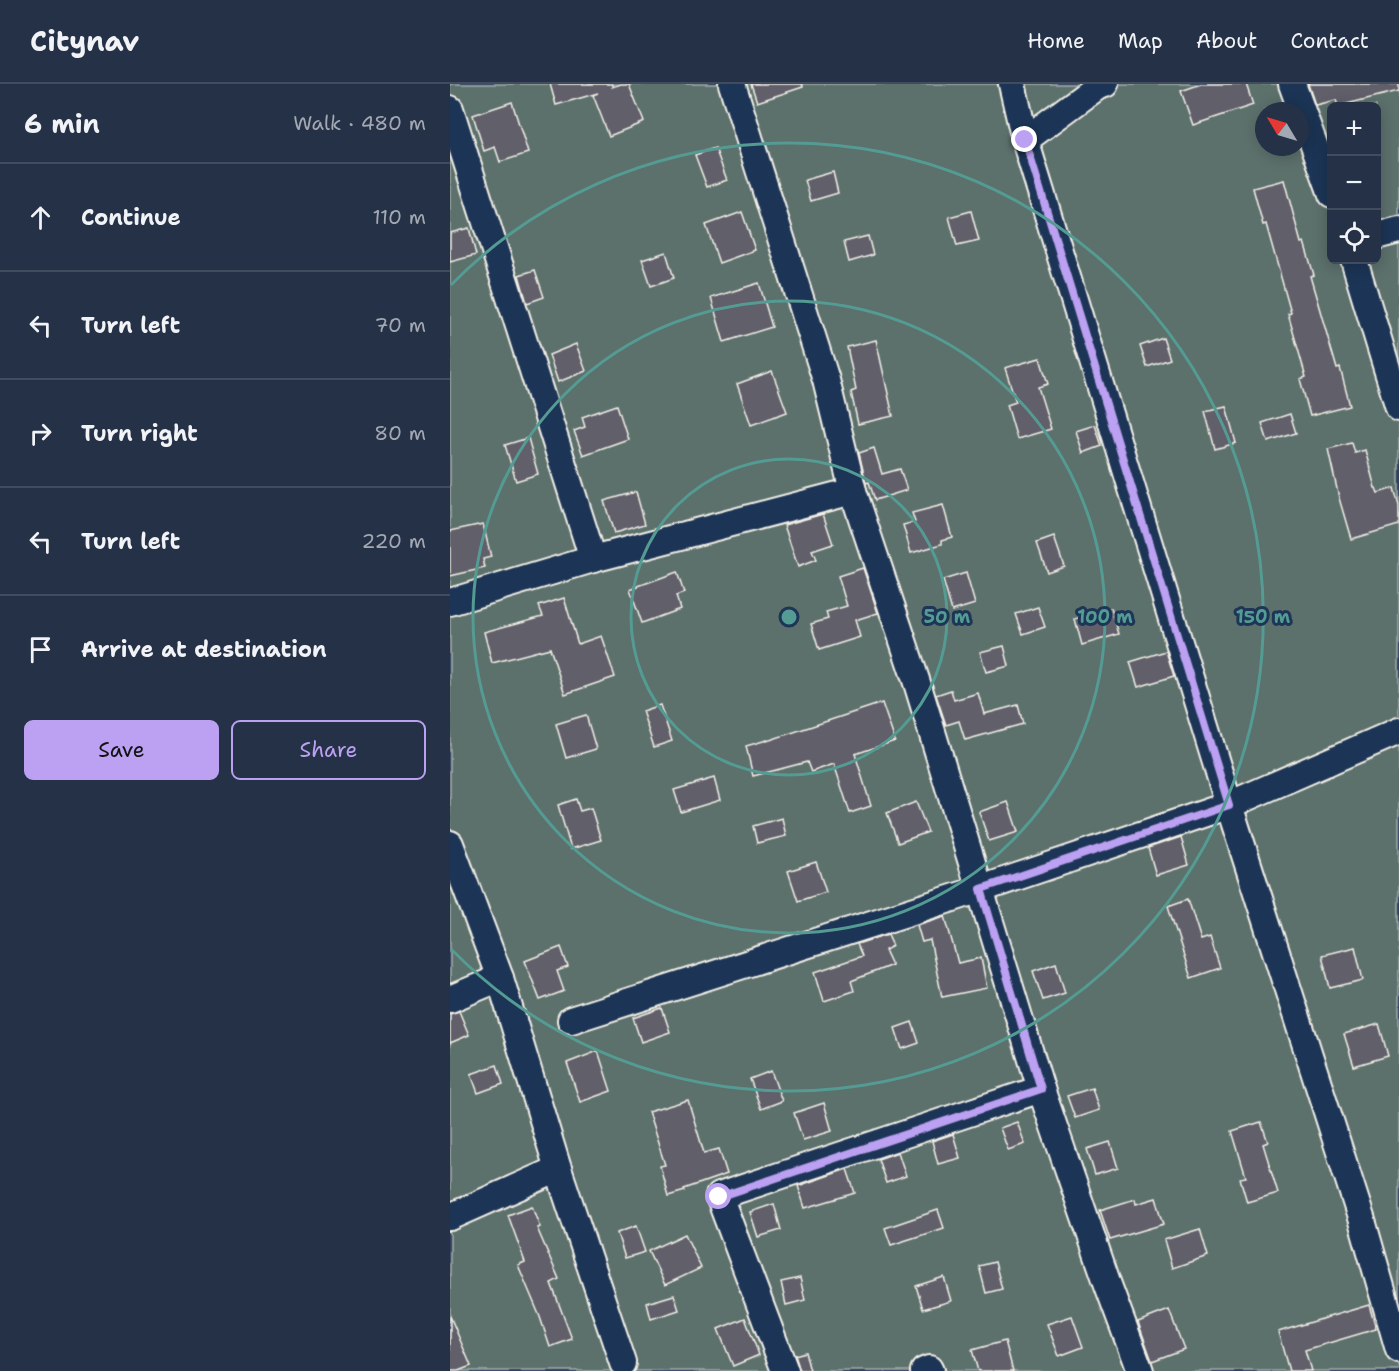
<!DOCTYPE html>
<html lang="en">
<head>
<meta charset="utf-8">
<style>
  :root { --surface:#253146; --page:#313d51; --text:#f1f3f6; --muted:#a3a9b3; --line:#424c5f; --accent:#bca0f2 }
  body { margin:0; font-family:"Shantell Sans",sans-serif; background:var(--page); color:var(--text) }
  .controls { position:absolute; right:18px; top:18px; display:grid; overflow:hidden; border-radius:9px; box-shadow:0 3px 15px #0003 }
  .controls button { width:54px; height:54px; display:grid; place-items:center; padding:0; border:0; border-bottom:2px solid var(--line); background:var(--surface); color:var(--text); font:30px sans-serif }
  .compass { position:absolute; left:805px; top:18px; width:54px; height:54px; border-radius:50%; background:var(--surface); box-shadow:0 3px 15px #0003; rotate:308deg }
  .stop { position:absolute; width:18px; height:18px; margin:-14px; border:4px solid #bca0f2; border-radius:50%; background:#fff }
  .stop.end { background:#bca0f2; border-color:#fff; box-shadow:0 2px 6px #0008 }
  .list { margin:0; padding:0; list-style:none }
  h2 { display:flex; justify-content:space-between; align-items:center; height:78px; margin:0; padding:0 24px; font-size:26px }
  h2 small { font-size:20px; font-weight:400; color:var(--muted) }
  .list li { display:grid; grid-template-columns:39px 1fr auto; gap:18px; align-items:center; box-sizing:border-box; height:108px; padding:0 24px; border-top:2px solid var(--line) }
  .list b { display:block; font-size:22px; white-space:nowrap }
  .list em { font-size:20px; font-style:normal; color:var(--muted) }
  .actions { display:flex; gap:12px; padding:18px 24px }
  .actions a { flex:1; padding:14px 0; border:2px solid var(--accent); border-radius:9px; text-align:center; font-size:21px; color:var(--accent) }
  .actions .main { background:var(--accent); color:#111 }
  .icon { flex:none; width:33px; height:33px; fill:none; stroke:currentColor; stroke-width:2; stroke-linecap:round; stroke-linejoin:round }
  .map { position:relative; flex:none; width:949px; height:1287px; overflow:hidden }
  header { display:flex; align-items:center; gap:36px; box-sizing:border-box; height:84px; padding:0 30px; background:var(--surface); border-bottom:2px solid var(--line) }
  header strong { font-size:28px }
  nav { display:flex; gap:33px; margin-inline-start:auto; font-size:21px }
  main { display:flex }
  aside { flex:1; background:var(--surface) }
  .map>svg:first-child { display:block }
  .green { fill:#5b706c; stroke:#a8b0aa; stroke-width:1.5; fill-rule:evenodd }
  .building { fill:#605e6a; stroke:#f4f1e8; stroke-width:1.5 }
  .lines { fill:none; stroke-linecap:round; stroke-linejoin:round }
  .minor-casing { stroke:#f4f1e8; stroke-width:30 }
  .minor { stroke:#1d3557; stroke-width:26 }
  .route { stroke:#bca0f2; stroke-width:8 }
  .ring { fill:none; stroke:#549b93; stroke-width:3 }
  .centre { fill:#549b93; stroke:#1d3557; stroke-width:3 }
  .ring-label { font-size:18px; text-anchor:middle; font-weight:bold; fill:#549b93; stroke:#1d3557; stroke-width:6; stroke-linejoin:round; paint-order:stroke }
</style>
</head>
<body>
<header>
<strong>Citynav</strong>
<nav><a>Home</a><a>Map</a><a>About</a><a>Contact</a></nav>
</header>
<main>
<aside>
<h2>6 min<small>Walk · 480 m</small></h2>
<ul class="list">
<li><svg class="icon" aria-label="ahead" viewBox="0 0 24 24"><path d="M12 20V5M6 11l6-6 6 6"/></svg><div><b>Continue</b></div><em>110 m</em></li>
<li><svg class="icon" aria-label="left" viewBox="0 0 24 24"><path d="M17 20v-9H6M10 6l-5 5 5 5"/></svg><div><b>Turn left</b></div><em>70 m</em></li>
<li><svg class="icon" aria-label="right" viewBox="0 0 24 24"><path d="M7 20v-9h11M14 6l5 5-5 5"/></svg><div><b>Turn right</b></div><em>80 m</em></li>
<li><svg class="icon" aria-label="left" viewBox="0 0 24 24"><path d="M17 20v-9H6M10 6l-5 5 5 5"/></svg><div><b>Turn left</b></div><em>220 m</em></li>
<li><svg class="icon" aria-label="arrive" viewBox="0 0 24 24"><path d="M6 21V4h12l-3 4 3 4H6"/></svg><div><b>Arrive at destination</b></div></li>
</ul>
<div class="actions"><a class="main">Save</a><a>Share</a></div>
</aside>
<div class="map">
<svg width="949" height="1287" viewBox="0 0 949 1287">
  <rect width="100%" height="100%" fill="#31415d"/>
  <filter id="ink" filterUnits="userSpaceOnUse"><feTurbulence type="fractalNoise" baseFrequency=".0167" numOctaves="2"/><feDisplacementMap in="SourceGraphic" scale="12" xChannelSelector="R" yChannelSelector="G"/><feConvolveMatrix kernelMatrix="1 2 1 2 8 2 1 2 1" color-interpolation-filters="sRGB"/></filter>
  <g filter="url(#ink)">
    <!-- green -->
    <path class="green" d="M0 0H949V1287H0ZM882 22H926V176H882ZM814 27H850V63H814Z"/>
    <!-- building -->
    <g class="building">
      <path d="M100 0H162V3L171 0H179L194 38 159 52 143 11 148 9 106 21Z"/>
      <path d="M301 0H352L353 3 307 18Z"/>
      <path d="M751 0H796L803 21 743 41 731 7Z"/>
      <path d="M858 0H949V7L888 22 886 16 865 21Z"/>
      <path d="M62 18 78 69 50 78 45 63 34 67 23 31Z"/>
      <path d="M265 64 277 96 257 103 245 71Z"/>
      <path d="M383 88 388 109 361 117 355 96Z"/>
      <path d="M834 96 851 159 854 158 864 191 860 192 887 285 890 284 900 322 860 332 850 295 856 293 838 230 841 229 816 140 813 141 803 104Z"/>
      <path d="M521 127 529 157 507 162 499 133Z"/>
      <path d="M292 128 305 166 269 179 256 141Z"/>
      <path d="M19 144 26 171 0 178V149Z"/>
      <path d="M418 152 423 171 399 178 394 158Z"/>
      <path d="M216 168 224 194 201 202 192 176Z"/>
      <path d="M85 186 94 213 77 219 69 191Z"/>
      <path d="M309 199 322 243 274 258 261 214Z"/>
      <path d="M713 254 720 275 697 283 690 262Z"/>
      <path d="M426 256 443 332 408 340 401 308 406 306 397 263Z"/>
      <path d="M126 260 136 287 108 298 99 271Z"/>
      <path d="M590 274 598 300 588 303 601 345 567 355 557 321 566 318 555 284Z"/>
      <path d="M322 287 337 328 301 341 287 300Z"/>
      <path d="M167 321 178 355 133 371 124 347 135 343 132 333Z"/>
      <path d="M776 322 786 359 765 365 755 327Z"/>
      <path d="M840 330 846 349 818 358 812 339Z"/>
      <path d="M645 341 652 362 633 369 626 347Z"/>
      <path d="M78 354 88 390 66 397 55 361Z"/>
      <path d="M902 359 905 369 915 366 925 404H926L928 409 944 404 949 422V441L901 455 889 414 878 365Z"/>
      <path d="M424 364 432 390 450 385 457 406 425 416 419 398 416 399 409 369Z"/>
      <path d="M186 408 195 440 164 449 154 417Z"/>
      <path d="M493 421 502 453 492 456V460L461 469 453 441 465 438 462 429Z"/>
      <path d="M373 430 383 460 362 467 366 476 348 483 334 441Z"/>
      <path d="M33 440 41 473 33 475 35 484 0 492V447Z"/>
      <path d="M604 453 614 482 597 488 587 459Z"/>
      <path d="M413 484 428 529 405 536 410 553 369 566 361 540 378 535 376 528 397 522 388 492Z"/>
      <path d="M227 488 234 509 226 512 230 525 192 539 180 505Z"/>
      <path d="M516 489 525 520 502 527 493 496Z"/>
      <path d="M114 514 128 560 151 552 165 593 115 610 100 564 42 579 34 548 93 532 89 522Z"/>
      <path d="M588 523 595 543 573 550 566 530Z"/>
      <path d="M661 524 669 550 632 561 625 535Z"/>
      <path d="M554 562 559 582 536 588 530 568Z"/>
      <path d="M716 567 724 592 688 603 680 578Z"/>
      <path d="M501 606 504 616 528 609 534 630 568 621 573 640 515 656 509 637 496 641 486 611Z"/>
      <path d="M432 619 445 657 405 670 421 722 400 729 384 680 361 688 357 678 303 692 296 662 317 656V657Z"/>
      <path d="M210 621 222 657 204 663 192 627Z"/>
      <path d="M136 631 146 665 116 674 106 640Z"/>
      <path d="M264 694 270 716 231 728 224 706Z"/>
      <path d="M126 715 130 727 141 724 151 756 121 765 108 721Z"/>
      <path d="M466 718 478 748 448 759 437 729Z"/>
      <path d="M558 718 568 748 539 757 529 728Z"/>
      <path d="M332 734 336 752 307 759 303 742Z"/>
      <path d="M731 753 739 781 706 791 698 764Z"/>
      <path d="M366 778 376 808 348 817 338 787Z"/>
      <path d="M738 815 751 856 760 853 770 884 741 894 718 822Z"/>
      <path d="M495 832 508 879 531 874 537 904 492 913 480 856 472 858 467 841Z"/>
      <path d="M438 850 443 862 435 866 442 881 401 897 404 907 374 917 365 888 412 872 407 860Z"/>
      <path d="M111 863 118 883 107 887 114 907 90 916 75 877Z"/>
      <path d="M905 863 913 896 880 904 872 871Z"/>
      <path d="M606 879 615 909 593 916 583 887Z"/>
      <path d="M212 924 220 948 191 958 183 934Z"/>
      <path d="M9 927 19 951 0 959V930Z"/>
      <path d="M462 938 469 959 452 965 445 944Z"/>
      <path d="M929 940 938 972 904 982 894 950Z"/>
      <path d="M148 967 161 1007 130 1018 117 979Z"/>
      <path d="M47 981 53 1000 28 1009 21 990Z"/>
      <path d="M321 987 332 1017 311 1025 300 995Z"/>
      <path d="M642 1004 649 1026 625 1034 617 1012Z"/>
      <path d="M238 1016 254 1069 269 1065 277 1090 234 1105 235 1107 218 1112 210 1082 215 1081 198 1028Z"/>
      <path d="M374 1019 382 1047 353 1056 344 1029Z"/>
      <path d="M567 1038 575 1060 558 1066 550 1044Z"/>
      <path d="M811 1038 818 1058 813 1060 828 1109 797 1118 790 1094 796 1093 782 1047Z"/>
      <path d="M503 1050 510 1074 488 1080 482 1057Z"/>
      <path d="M660 1058 668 1084 645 1091 637 1065Z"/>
      <path d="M448 1068 456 1092 436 1099 428 1075Z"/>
      <path d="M397 1085 405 1109 355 1124 348 1102Z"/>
      <path d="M706 1114 714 1140 660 1156 650 1126 685 1115 686 1120Z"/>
      <path d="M324 1120 331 1146 308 1153 300 1128Z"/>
      <path d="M82 1122 90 1143 87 1144 109 1195 101 1199 122 1255 100 1263 90 1233 68 1181 75 1178 58 1131Z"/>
      <path d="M488 1126 494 1144 441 1161 435 1144Z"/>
      <path d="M186 1142 195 1168 175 1174 167 1149Z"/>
      <path d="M750 1145 758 1172 722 1184 714 1156Z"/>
      <path d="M235 1150 251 1184 215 1201 199 1167Z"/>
      <path d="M545 1178 552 1205 536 1209 529 1182Z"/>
      <path d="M494 1193 501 1217 473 1225 466 1202Z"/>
      <path d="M350 1194 355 1216 336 1221 331 1198Z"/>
      <path d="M224 1211 229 1226 201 1235 197 1219Z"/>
      <path d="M919 1221 926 1245 855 1266 861 1287H839L828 1248Z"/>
      <path d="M719 1226 734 1265 702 1277 688 1238Z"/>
      <path d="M0 1232 21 1282 8 1287H0Z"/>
      <path d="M622 1232 633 1263 609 1272 597 1240Z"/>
      <path d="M295 1234 309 1271 283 1282 268 1245Z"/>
      <path d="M555 1257 563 1287H528L522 1266Z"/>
      <path d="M355 1268 360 1287H350L345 1271Z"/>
    </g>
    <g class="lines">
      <!-- minor casing -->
      <g class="minor-casing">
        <g id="minor">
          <path d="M282 0 376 296 403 407 468 602 591 1005 658 1201 690 1287"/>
          <path d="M562 0 575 56 779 721 913 1140 949 1266"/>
          <path d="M842 0 882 110"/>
          <path d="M0 25 143 475"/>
          <path d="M575 56 648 2 655 0"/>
          <path d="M926 152 949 146"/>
          <path d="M904 176 949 324"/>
          <path d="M0 518 143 475 403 407"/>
          <path d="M0 760 50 894 108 1085 173 1279"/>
          <path d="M0 915 50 894"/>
          <path d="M121 936 531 805 779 721 949 647"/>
          <path d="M0 1133 108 1085"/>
          <path d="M335 1287 269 1112 591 1005"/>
          <path d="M474 1287 479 1285 480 1287"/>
        </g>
      </g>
      <!-- minor -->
      <use href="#minor" class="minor"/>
    </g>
  </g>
  <g class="lines" filter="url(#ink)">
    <!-- route -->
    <path class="route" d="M269 1113 591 1005 531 805 779 721 575 56"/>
  </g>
  <!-- distance rings -->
  <g class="ring">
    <circle cx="339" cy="533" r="158"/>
    <circle cx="339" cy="533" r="316"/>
    <path d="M1 201A474 474 0 1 1 1 865"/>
  </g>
  <circle cx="339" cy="533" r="9" class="centre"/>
  <g class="ring-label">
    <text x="497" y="539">50 m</text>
    <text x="655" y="539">100 m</text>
    <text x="813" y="539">150 m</text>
  </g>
</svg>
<div class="controls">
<button>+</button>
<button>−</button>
<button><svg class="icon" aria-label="locate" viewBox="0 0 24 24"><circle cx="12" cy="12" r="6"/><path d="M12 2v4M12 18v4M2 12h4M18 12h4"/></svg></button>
</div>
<svg class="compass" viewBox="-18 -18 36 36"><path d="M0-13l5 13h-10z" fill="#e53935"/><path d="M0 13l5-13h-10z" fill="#a3a9b3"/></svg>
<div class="stop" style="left:269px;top:1113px"></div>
<div class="stop end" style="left:575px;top:56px"></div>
</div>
</main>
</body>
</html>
